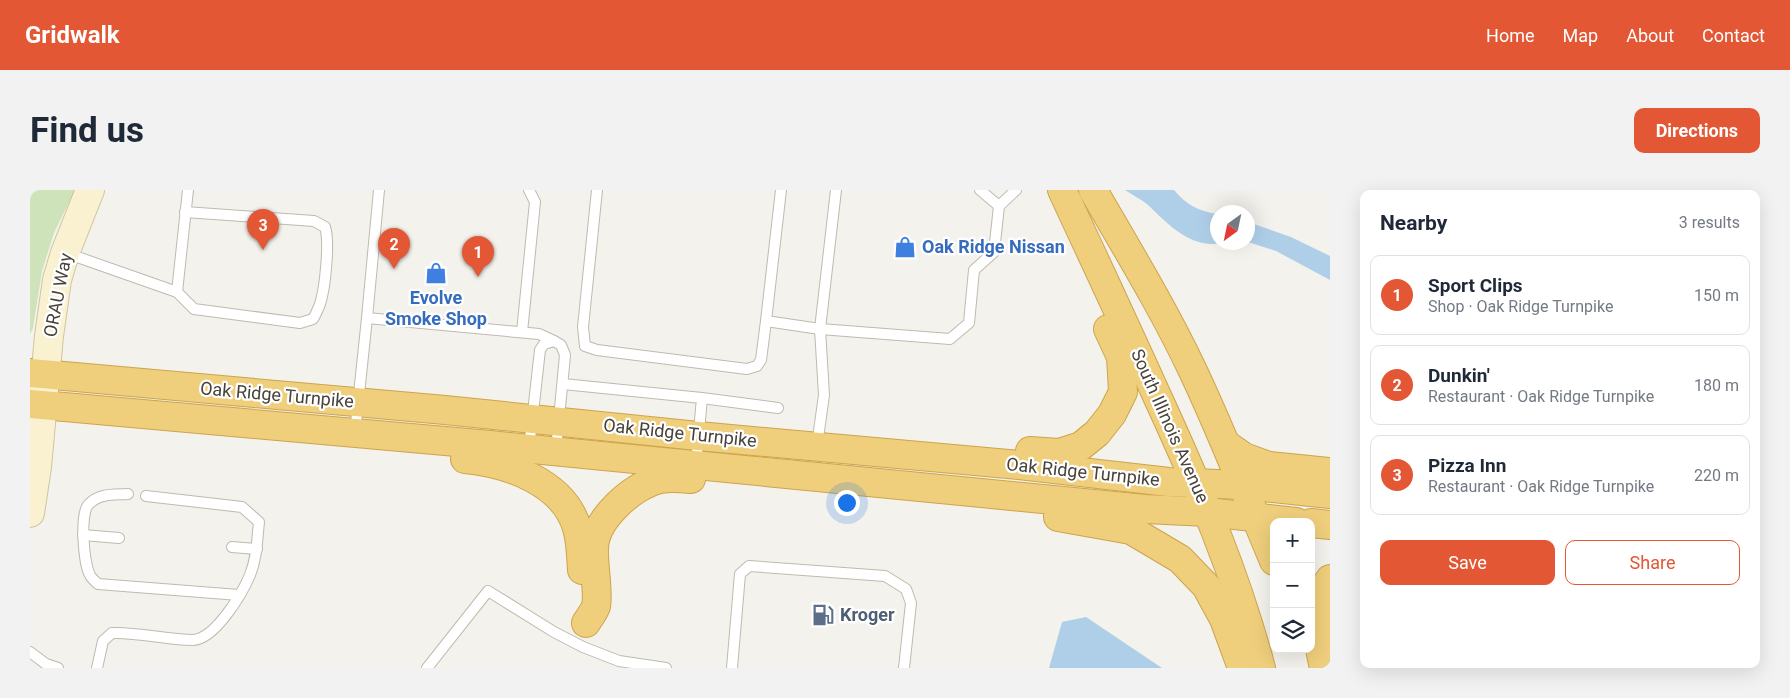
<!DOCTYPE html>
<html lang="en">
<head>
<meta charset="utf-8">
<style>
  :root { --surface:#fff; --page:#f2f2f3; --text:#1f2937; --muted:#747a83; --line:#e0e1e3; --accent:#e35734 }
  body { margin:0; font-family:Roboto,sans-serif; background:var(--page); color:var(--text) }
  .controls { position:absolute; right:15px; bottom:15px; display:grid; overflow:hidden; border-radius:10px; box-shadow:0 5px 20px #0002 }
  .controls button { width:45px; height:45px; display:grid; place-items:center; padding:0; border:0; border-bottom:1px solid var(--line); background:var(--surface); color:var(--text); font:25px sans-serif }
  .compass { position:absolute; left:1180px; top:15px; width:45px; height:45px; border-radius:50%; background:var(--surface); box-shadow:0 5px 20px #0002; rotate:213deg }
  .you { position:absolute; left:816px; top:312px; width:18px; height:18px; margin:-12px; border:4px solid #fff; border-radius:50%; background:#1a73e8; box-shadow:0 0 0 8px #1a73e833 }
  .badge { display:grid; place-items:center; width:32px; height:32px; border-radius:50%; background:var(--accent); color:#fff; font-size:16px; font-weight:700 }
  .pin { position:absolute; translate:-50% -41px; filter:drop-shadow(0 1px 2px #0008) }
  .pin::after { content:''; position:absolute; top:26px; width:18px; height:15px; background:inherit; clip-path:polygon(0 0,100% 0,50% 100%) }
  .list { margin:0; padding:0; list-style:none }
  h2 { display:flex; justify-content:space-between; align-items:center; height:65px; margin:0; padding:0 20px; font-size:21px }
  h2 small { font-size:16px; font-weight:400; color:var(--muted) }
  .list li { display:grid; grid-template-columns:32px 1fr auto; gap:15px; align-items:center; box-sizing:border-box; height:80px; margin:0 10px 10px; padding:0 10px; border:1px solid var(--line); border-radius:10px }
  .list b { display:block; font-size:19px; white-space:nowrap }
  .list p { margin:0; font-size:16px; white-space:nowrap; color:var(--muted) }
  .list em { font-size:16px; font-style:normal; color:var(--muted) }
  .actions { display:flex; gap:10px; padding:15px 20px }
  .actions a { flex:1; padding:11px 0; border:1px solid var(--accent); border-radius:10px; text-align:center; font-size:18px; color:var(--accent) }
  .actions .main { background:var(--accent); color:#fff }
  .icon { flex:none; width:28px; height:28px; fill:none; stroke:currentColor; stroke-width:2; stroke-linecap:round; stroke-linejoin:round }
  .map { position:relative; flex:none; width:1300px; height:478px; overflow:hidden; border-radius:10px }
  header { display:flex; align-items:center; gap:30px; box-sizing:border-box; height:70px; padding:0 25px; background:var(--accent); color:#fff }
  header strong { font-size:24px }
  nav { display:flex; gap:28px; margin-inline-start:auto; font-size:18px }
  .intro { display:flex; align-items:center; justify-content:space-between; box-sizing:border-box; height:120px; padding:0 30px }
  h1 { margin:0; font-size:35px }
  .button { padding:12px 22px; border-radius:10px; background:var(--accent); color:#fff; font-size:18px; font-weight:700 }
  main { display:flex; gap:30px; padding:0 30px }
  aside { flex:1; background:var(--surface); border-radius:10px; box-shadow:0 5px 20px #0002 }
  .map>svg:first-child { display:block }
  .green { fill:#cee3b9 }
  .water { fill:#afcfe9 }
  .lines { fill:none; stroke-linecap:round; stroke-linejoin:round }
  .lane-casing { stroke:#bfbaaf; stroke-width:12 }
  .secondary-casing { stroke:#cec5a0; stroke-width:30 }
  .highway-casing { stroke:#cda44c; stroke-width:30 }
  .lane { stroke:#fff; stroke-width:10 }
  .secondary { stroke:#f9f1d0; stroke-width:28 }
  .highway { stroke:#efce7c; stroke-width:28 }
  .labels { text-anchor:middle; stroke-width:4.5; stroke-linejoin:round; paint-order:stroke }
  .shop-label { font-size:18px; font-weight:bold; fill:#366cbe; stroke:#fff; text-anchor:start }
  .street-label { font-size:18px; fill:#48433a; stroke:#fff }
  .service-label { font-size:18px; font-weight:bold; fill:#4e5e75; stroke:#fff; text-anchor:start }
</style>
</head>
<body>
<header>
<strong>Gridwalk</strong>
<nav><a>Home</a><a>Map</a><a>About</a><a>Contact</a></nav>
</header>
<div class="intro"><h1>Find us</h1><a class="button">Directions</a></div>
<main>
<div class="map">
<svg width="1300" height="478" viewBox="0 0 1300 478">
  <rect width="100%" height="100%" fill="#f4f2ec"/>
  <!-- green -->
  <path class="green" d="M0 0H45L24 43 12 81 3 138 0 144Z"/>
  <!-- water -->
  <g class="water">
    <path d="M1095 0H1144C1157 15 1168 21 1187 24L1188 52 1192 53C1160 59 1138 34 1118 15 1111 9 1102 5 1095 0Z"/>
    <path d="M1218 32 1261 47 1300 66V90L1246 61 1218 52Z"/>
    <path d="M1056 427 1132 478H1019L1032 432Z"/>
  </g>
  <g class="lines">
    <!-- lane casing -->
    <g class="lane-casing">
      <g id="lane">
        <path d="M567 0 553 137 555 156 567 160 717 179 727 176 731 170 736 131 790 139 920 149 939 133 944 80 964 62 969 16 986 0"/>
        <path d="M950 0 969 16"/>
        <path d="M36 63 147 102 158 0"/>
        <path d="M147 102 164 119 270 133 283 129C286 124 288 119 290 114 295 99 300 52 295 37L284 31 155 22"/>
        <path d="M337 128 349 0"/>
        <path d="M736 131 751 0"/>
        <path d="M492 142 505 12 499 0"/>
        <path d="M533 194 672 208 666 274"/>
        <path d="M672 208 748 218"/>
        <path d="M325 242 337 128 509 144 524 151"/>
        <path d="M787 255 794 205 790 139 806 0"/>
        <path d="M499 258 510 160 514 154 524 151 531 155 535 165 526 260"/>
        <path d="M98 304C84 305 70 303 59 314 49 323 54 375 60 385 61 388 65 391 68 394L209 405"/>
        <path d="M53 345 89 348"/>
        <path d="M202 357 227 359"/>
        <path d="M0 462 16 474 28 478"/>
        <path d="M67 478 73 451 82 443C109 442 137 450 163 450 185 449 212 404 220 385 227 368 227 350 229 332L212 317 116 306"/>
        <path d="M397 478 458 401 524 442 553 457 589 471 636 478"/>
        <path d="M702 478 710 384 719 376 855 386 876 399 881 413 874 478"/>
      </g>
    </g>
    <!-- secondary casing -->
    <g class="secondary-casing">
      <path id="secondary" d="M0 323 7 277 19 146 27 90 35 63 60 0"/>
    </g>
    <!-- highway casing -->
    <g class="highway-casing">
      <g id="highway">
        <path d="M1032 0C1064 69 1096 137 1127 206 1168 295 1206 384 1231 478"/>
        <path d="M1063 0C1097 59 1133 118 1162 179 1192 242 1217 307 1244 371"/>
        <path d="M0 183 415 220 668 246 989 275 1139 292 1213 295 1300 304"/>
        <path d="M0 214 460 255 1115 319 1178 322 1266 332"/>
        <path d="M1197 255 1214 267 1239 276 1300 282"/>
        <path d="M1000 261 1029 263 1051 256 1067 243 1082 224 1093 202 1091 167 1078 139"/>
        <path d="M435 269C477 273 534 292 547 338 551 351 551 366 552 380"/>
        <path d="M1028 327 1101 340 1150 369 1176 396 1194 429 1212 478"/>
        <path d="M1281 333 1300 335"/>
        <path d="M556 433C559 428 564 422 566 416 569 404 563 373 564 358 565 329 603 295 630 289 640 287 651 288 661 289"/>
        <path d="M1294 478C1287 445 1278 418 1300 389"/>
      </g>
    </g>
    <!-- lane -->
    <use href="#lane" class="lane"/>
    <!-- secondary -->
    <use href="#secondary" class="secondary"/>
    <!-- highway -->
    <use href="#highway" class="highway"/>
  </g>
  <!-- icons -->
  <defs>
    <g id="shop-bare" transform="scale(1.725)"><path d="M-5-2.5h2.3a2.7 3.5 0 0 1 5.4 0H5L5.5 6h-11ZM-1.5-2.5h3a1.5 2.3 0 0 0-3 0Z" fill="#3f7fe0" stroke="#fff" stroke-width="2.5" paint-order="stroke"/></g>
    <g id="fuel-bare" transform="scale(1.725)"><path d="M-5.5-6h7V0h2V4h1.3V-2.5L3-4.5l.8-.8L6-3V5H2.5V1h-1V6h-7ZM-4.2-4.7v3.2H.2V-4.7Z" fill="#5c6f8a" stroke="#fff" stroke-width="2.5" paint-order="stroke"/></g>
  </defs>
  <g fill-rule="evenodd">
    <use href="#shop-bare" x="875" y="57"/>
    <use href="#shop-bare" x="406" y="83"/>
    <use href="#fuel-bare" x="793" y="425"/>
  </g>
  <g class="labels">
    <!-- shop labels -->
    <g class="shop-label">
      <text x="892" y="63">Oak Ridge Nissan</text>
      <text x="406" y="114" text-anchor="middle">Evolve<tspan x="406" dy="21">Smoke Shop</tspan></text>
    </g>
    <!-- street labels -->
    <g class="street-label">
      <text transform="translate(28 105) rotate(-79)" y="6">ORAU Way</text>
      <text transform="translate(247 205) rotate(5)" y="6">Oak Ridge Turnpike</text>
      <text transform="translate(1140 236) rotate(66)" y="6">South Illinois Avenue</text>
      <text transform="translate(650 243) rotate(6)" y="6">Oak Ridge Turnpike</text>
      <text transform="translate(1053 282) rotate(6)" y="6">Oak Ridge Turnpike</text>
    </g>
    <!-- service labels -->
    <g class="service-label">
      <text x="810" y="431">Kroger</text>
    </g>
  </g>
</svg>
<div class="controls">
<button>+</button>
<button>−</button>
<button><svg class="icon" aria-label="layers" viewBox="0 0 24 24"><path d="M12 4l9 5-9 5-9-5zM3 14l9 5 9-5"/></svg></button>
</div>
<svg class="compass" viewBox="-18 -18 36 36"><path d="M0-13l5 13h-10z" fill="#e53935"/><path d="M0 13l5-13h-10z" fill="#747a83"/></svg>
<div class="you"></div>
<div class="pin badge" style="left:448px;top:87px">1</div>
<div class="pin badge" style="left:364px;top:79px">2</div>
<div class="pin badge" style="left:233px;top:60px">3</div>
</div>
<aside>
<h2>Nearby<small>3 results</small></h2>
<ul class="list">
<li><span class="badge">1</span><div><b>Sport Clips</b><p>Shop · Oak Ridge Turnpike</p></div><em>150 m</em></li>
<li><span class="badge">2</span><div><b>Dunkin'</b><p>Restaurant · Oak Ridge Turnpike</p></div><em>180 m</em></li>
<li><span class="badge">3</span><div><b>Pizza Inn</b><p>Restaurant · Oak Ridge Turnpike</p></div><em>220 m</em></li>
</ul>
<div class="actions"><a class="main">Save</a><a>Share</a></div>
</aside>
</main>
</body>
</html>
